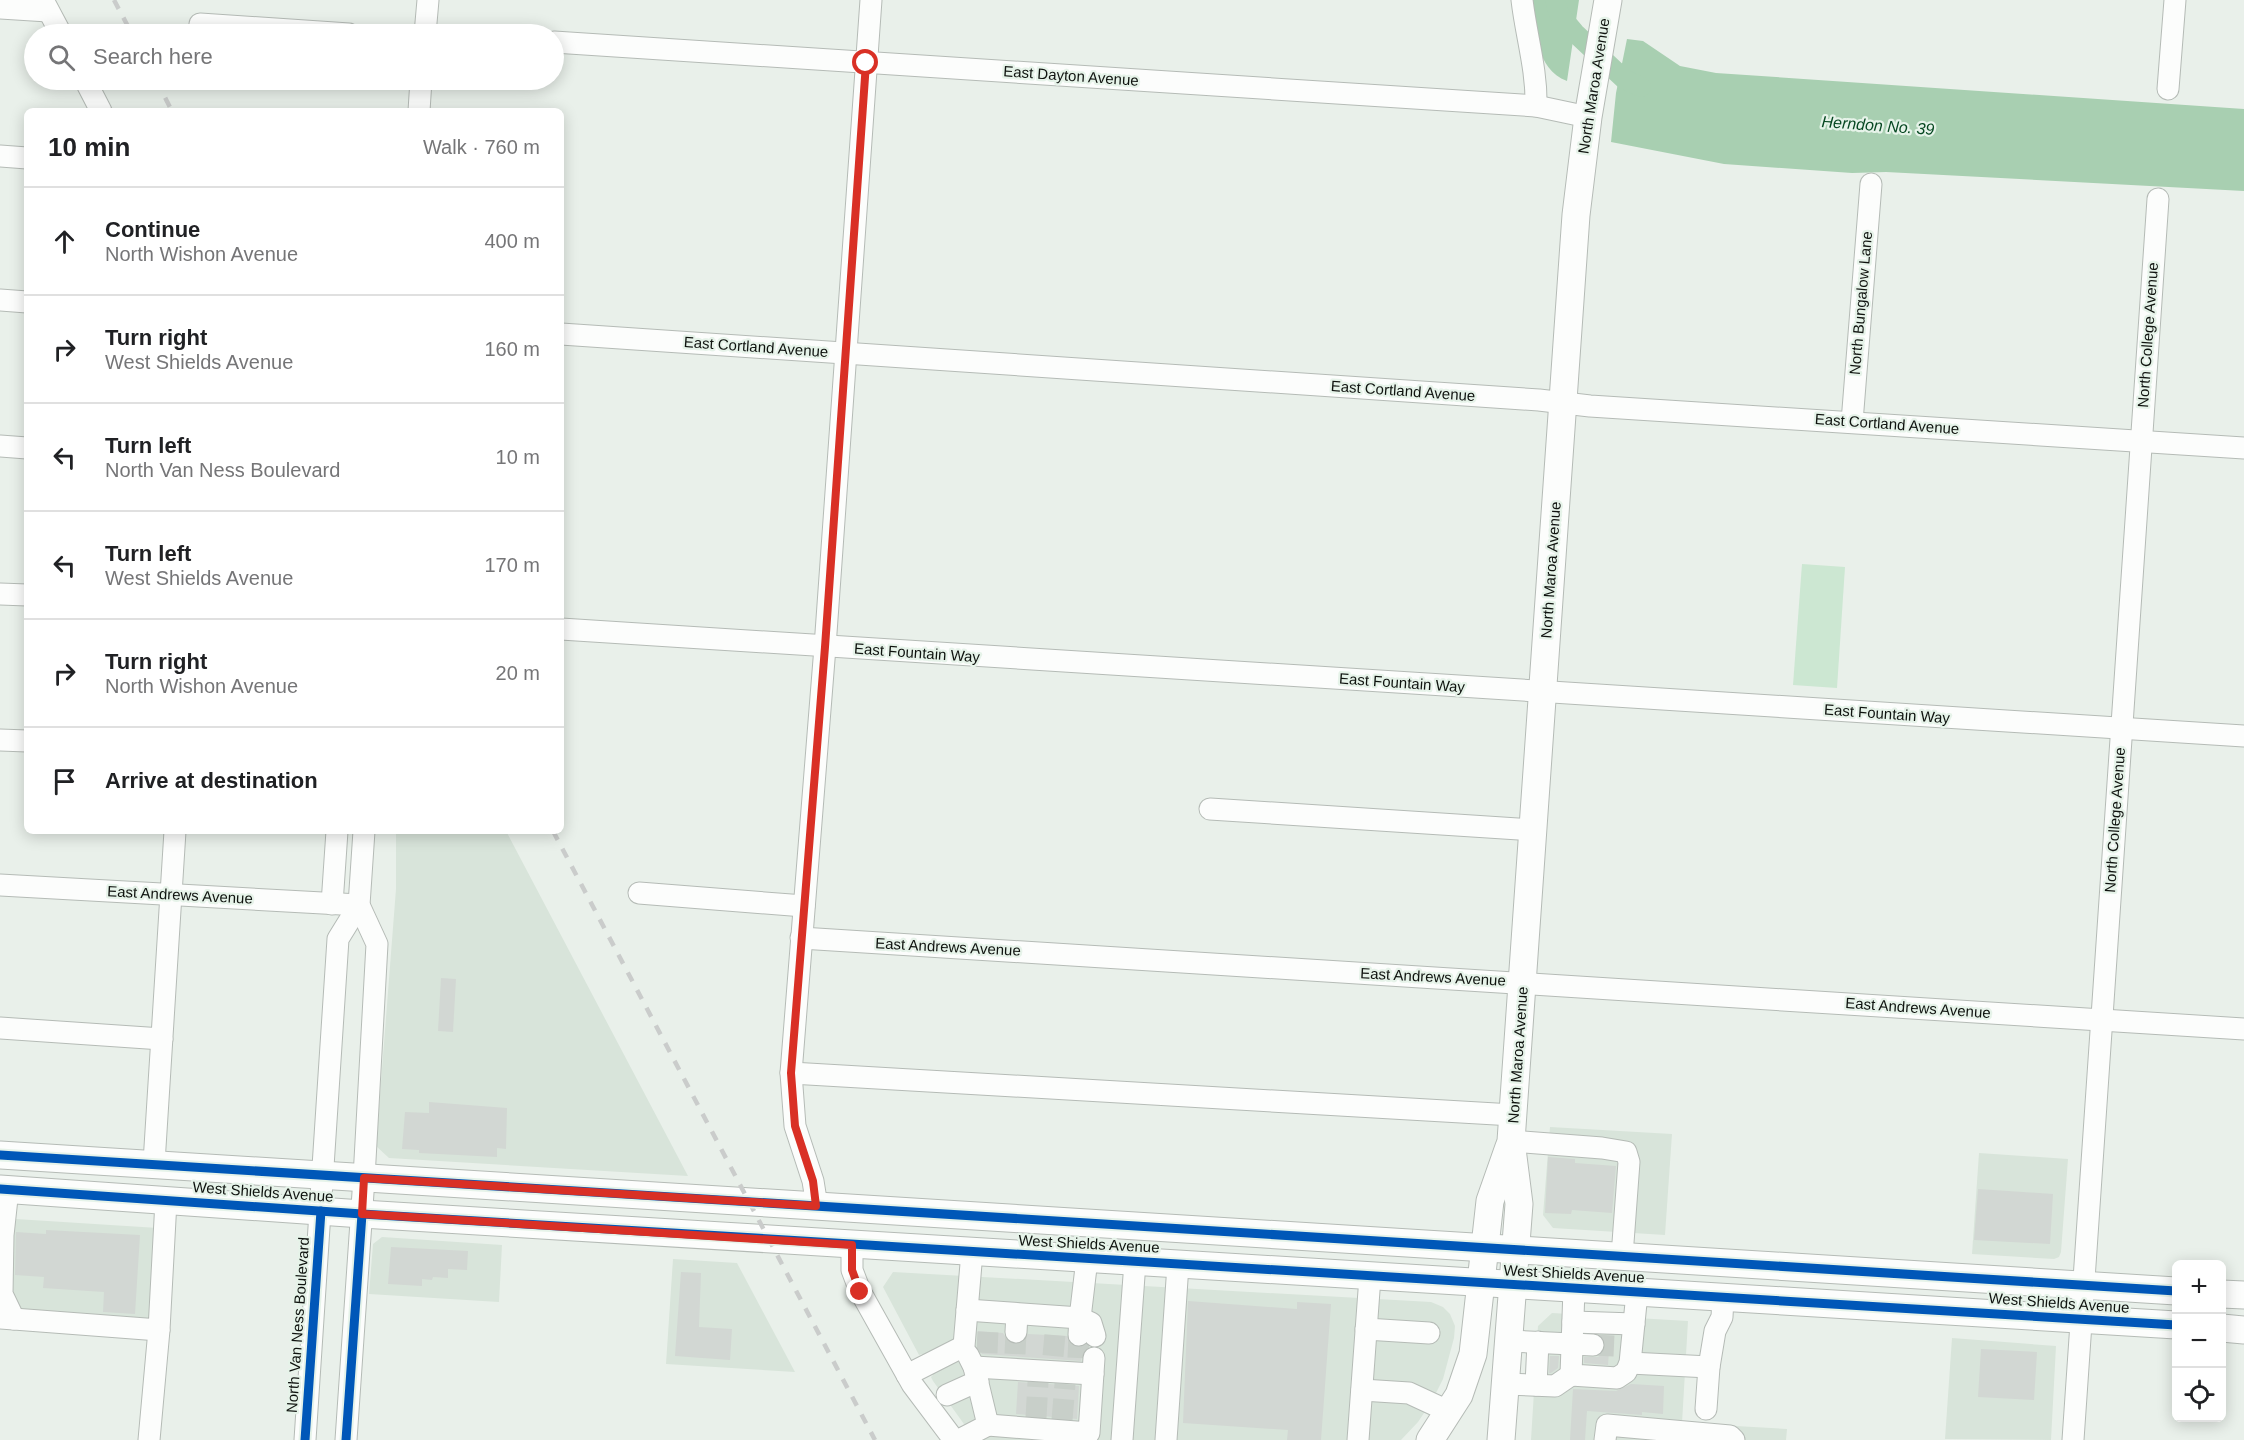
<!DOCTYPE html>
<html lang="en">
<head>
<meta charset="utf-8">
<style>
  :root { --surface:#fff; --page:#f2f2f2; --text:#202124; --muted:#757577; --line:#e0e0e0 }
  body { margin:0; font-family:Arial,sans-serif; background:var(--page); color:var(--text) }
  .controls { position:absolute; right:18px; bottom:18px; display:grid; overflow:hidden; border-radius:9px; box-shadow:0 3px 15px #0003 }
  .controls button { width:54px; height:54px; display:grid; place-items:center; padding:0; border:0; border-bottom:2px solid var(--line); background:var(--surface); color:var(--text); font:30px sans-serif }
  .stop { position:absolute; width:18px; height:18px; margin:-14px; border:4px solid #d93025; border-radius:50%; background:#fff }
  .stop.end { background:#d93025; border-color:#fff; box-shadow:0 2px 6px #0008 }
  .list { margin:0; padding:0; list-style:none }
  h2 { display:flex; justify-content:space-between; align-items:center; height:78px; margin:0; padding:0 24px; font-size:26px }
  h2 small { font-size:20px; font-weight:400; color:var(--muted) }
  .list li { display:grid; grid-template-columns:39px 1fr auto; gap:18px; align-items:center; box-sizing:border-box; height:108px; padding:0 24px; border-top:2px solid var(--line) }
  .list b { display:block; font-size:22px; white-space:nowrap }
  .list p { margin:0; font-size:20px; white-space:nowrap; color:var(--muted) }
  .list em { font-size:20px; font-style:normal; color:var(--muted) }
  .icon { flex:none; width:33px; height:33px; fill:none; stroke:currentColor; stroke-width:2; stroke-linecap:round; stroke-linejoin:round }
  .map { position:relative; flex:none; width:2244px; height:1440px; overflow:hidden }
  .search { position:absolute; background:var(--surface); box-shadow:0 3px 15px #0003; left:24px; top:24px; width:540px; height:66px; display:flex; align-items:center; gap:15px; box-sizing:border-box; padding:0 21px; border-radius:33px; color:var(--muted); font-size:22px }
  .panel { position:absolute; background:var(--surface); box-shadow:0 3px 15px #0003; left:24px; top:108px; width:540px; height:726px; border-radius:9px }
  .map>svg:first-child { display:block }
  .built { fill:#d8e4da }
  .green { fill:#cce7d2 }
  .water { fill:#a8cfb1 }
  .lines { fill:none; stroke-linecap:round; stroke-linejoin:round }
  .canal { stroke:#a8cfb1; stroke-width:20 }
  .building { fill:#d2d7d3 }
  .minor-tunnel { stroke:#c8cfc9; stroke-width:21; stroke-dasharray:21 10; stroke-linecap:butt }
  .minor-casing { stroke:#b5bbb6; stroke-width:23 }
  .major-casing { stroke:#b5bbb6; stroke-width:29 }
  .minor { stroke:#fcfdfc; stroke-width:21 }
  .major { stroke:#fcfdfc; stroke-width:27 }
  .rail { stroke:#cacccb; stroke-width:4.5; stroke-dasharray:10 10; stroke-linecap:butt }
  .cycleway-casing { stroke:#e6f3e9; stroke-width:13 }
  .cycleway { stroke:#0057b8; stroke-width:9 }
  .route { stroke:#d93025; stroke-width:8 }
  .labels { text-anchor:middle; stroke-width:4.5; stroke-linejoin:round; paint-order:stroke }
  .street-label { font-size:15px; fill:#0f130f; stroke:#e6f3e9 }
  .water-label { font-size:16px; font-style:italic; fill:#074822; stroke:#e6f3e9 }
</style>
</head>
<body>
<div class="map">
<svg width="2244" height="1440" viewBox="0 0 2244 1440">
  <rect width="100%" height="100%" fill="#e9f0ea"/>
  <!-- built -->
  <g class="built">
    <path d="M396 831H506L688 1176 389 1158 376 1146 396 889Z"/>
    <path d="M1550 1127 1672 1134 1665 1235 1553 1228 1543 1215Z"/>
    <path d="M1979 1153 2068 1159 2061 1252 2059 1257 2054 1259 1972 1254Z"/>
    <path d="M0 1218 158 1228 152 1320 0 1311Z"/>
    <path d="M382 1237 502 1245 499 1302 369 1294 373 1244Z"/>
    <path d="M673 1259 737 1263 795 1372 666 1364Z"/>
    <path d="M893 1272 1431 1302 1443 1307 1450 1314 1455 1326 1454 1338 1443 1379 1432 1401 1418 1422 1401 1440H979L969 1431 933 1381 931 1377 933 1375 922 1354 919 1355 883 1287Z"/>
    <path d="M1552 1313 1688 1321 1682 1423 1787 1429 1786 1440H1531L1538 1326Z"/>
    <path d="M1952 1338 2056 1346 2051 1440 1945 1439Z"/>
  </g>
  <!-- green -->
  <path class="green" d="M1802 564 1845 567 1837 688 1793 685Z"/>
  <!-- water -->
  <g class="water">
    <path d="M1531 0H1579L1567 81C1535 69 1536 29 1531 0Z"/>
    <path d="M1627 39 1643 41 1680 66 1716 73 2244 109V191L1886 172 1852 173 1724 164 1611 142 1616 93Z"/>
  </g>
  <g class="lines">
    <!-- canal -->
    <path class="canal" d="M1555 0 1559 14 1575 33 1624 79 1641 87"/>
  </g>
  <!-- building -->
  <g class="building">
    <path d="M441 978 456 979 453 1032 438 1031Z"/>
    <path d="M429 1102 507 1108 506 1149 497 1148V1157L419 1153V1150L402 1149 405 1112 429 1113Z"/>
    <path d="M1548 1157 1575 1159V1163L1616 1166 1612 1213 1572 1210 1571 1214 1545 1213Z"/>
    <path d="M1978 1189 2053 1194 2050 1244 1974 1240Z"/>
    <path d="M46 1230 140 1235 135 1314 103 1312 104 1292 43 1288 44 1277 15 1275 16 1232 46 1234Z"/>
    <path d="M391 1247 468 1251 467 1270 448 1269V1278L433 1277 432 1280 422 1279V1286L388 1284Z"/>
    <path d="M681 1272 701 1273 699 1327 732 1329 730 1360 675 1356Z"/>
    <path d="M1188 1301 1297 1309V1302L1331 1304 1321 1440H1287L1288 1430 1183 1423Z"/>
    <path d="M978 1331 1003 1333 1009 1342 1015 1345 1022 1343 1028 1334 1067 1336 1073 1346 1089 1347 1083 1351 1081 1361 982 1354 977 1346Z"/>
    <path d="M1601 1336H1610L1608 1365 1584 1363V1357H1598L1604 1351 1606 1345Z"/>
    <path d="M1981 1349 2037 1352 2034 1400 1978 1397Z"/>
    <path d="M1550 1356H1559L1558 1368 1551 1373H1549Z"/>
    <path d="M1018 1382 1079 1386 1077 1419 1016 1414Z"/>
    <path d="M1631 1384 1664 1386 1663 1414 1642 1412V1415L1587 1411 1585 1440H1570L1573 1389 1616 1391Z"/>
  </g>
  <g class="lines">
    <!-- minor-tunnel -->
    <g class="minor-tunnel">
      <path d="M1593 1345 1616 1346"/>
      <path d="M987 1353 988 1330"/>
      <path d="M1015 1354 1016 1332"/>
      <path d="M1053 1356 1055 1334"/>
      <path d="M1078 1358 1079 1335"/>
      <path d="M1036 1418 1038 1382"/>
      <path d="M1062 1420 1065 1384"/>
    </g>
    <!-- minor casing -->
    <g class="minor-casing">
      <g id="minor">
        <path d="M43 0 61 34"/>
        <path d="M1522 0C1526 35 1537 70 1536 106"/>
        <path d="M0 8 48 11"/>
        <path d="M200 24 349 34"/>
        <path d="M425 34 428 0"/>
        <path d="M554 42 1536 106 1588 117"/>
        <path d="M85 80 101 111"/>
        <path d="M2168 89 2175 0"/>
        <path d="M419 111 421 80"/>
        <path d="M0 156 27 158"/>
        <path d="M0 300 27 302"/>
        <path d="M561 334 1539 400 1590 406 2244 448"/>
        <path d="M1852 422 1871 184"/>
        <path d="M0 446 27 448"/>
        <path d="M0 594 27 595"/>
        <path d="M561 629 2244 736"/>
        <path d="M0 740 27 741"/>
        <path d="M1210 809 1534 830"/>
        <path d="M0 885 359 905"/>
        <path d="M639 893 804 906"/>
        <path d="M332 904 337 831"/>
        <path d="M801 938 2244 1029"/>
        <path d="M0 1028 162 1039"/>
        <path d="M791 1073 1513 1115"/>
        <path d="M1511 1141 1602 1148 1626 1152 1629 1162 1622 1256"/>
        <path d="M154 1163 175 831"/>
        <path d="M8 1189 3 1235 2 1294 14 1319"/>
        <path d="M817 1206 813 1181 795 1126 791 1073 825 647 871 0"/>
        <path d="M852 1245V1270L860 1291 912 1384 954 1440"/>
        <path d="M1574 1289 1571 1375 1617 1378 1626 1372 1630 1363 1637 1293"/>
        <path d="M967 1310 1080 1318 1087 1259"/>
        <path d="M0 1318 159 1330 166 1201"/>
        <path d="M1573 1322 1634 1324"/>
        <path d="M1366 1329 1429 1333"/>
        <path d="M1016 1332 1017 1314"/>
        <path d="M1079 1335 1080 1318 1091 1323 1095 1336"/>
        <path d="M1509 1341 1593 1345"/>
        <path d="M1630 1363 1709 1367"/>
        <path d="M974 1367 1093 1374"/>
        <path d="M907 1375 964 1346 972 1252"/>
        <path d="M1505 1384 1555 1386 1571 1375"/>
        <path d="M1536 1385 1538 1342"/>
        <path d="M1362 1390 1409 1393 1450 1412"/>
        <path d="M947 1395 978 1381"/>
        <path d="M1706 1409 1709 1367 1715 1331 1722 1317 1723 1298"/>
        <path d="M988 1425 1089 1433 1094 1358"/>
        <path d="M149 1440 159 1330"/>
        <path d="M305 1440 338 939 359 905"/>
        <path d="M346 1440 364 1178 377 944 359 905 364 831"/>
        <path d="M959 1440 988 1425 974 1367 968 1355"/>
        <path d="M1122 1440 1135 1262"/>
        <path d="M1166 1440 1178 1265"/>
        <path d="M1358 1440 1370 1277"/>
        <path d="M1605 1440 1607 1425 1730 1436 1734 1440"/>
        <path d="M2073 1440 2158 199"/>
      </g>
    </g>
    <!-- major casing -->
    <g class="major-casing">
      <g id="major">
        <path d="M0 1155 2176 1291"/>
        <path d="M0 1189 362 1214 2176 1325"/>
        <path d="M2222 1294 2244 1295"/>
        <path d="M2222 1328 2244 1330"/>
        <path d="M1430 1440 1459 1395 1473 1354 1490 1201 1509 1147"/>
        <path d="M1501 1440 1519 1204 1511 1141 1576 215 1588 117 1608 0"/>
      </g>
    </g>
    <!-- minor -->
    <use href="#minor" class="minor"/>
    <!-- major -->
    <use href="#major" class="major"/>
    <!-- rail -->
    <g class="rail">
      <path d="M114 0 132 34"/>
      <path d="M156 80 172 111"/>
      <path d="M553 831 875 1440"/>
    </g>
    <!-- cycleway casing -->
    <g class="cycleway-casing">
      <g id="cycleway">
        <path d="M0 1155 2176 1291"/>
        <path d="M0 1189 362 1214 2176 1325"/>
        <path d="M305 1440 321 1211"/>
        <path d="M346 1440 362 1214"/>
      </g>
    </g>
    <!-- cycleway -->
    <use href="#cycleway" class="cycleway"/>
  </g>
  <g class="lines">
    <!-- route -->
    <path class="route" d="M860 1292 852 1270V1245L362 1214 364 1178 816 1206 813 1181 795 1126 791 1073 825 647 866 63"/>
  </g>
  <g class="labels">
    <!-- street labels -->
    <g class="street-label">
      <text transform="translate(1071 76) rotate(4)" y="5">East Dayton Avenue</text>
      <text transform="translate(1594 86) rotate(-81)" y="5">North Maroa Avenue</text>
      <text transform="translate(1861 303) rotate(-85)" y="5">North Bungalow Lane</text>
      <text transform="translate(2148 335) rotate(-86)" y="5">North College Avenue</text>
      <text transform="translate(756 347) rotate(4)" y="5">East Cortland Avenue</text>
      <text transform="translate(1403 391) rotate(4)" y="5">East Cortland Avenue</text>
      <text transform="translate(1887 424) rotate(4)" y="5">East Cortland Avenue</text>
      <text transform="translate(1551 570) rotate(-86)" y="5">North Maroa Avenue</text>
      <text transform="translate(917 653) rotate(4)" y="5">East Fountain Way</text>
      <text transform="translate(1402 683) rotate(4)" y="5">East Fountain Way</text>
      <text transform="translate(1887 714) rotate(4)" y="5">East Fountain Way</text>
      <text transform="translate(2115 820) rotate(-86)" y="5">North College Avenue</text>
      <text transform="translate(180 895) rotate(3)" y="5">East Andrews Avenue</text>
      <text transform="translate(948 947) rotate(3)" y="5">East Andrews Avenue</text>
      <text transform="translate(1433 977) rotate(3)" y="5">East Andrews Avenue</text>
      <text transform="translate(1918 1008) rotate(4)" y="5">East Andrews Avenue</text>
      <text transform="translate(1518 1055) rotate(-86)" y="5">North Maroa Avenue</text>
      <text transform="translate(263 1192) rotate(4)" y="5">West Shields Avenue</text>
      <text transform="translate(1089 1244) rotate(3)" y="5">West Shields Avenue</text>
      <text transform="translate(1574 1274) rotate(3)" y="5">West Shields Avenue</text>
      <text transform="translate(2059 1303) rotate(4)" y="5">West Shields Avenue</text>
      <text transform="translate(298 1325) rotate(-86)" y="5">North Van Ness Boulevard</text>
    </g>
    <!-- water labels -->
    <g class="water-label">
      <text transform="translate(1878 125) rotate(4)" y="6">Herndon No. 39</text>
    </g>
  </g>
</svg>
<div class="controls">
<button>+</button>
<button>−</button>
<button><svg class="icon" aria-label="locate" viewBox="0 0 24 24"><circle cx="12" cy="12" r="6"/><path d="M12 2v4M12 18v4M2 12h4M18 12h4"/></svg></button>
</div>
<div class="stop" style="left:866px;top:63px"></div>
<div class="stop end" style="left:860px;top:1292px"></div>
<div class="search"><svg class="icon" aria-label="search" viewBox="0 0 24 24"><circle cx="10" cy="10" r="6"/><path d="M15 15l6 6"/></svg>Search here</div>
<section class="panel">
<h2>10 min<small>Walk · 760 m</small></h2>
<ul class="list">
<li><svg class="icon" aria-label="ahead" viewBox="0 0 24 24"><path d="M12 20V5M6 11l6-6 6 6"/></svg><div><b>Continue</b><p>North Wishon Avenue</p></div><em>400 m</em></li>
<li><svg class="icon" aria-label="right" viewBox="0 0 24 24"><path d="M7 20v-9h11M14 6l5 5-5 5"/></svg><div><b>Turn right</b><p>West Shields Avenue</p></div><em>160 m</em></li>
<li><svg class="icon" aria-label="left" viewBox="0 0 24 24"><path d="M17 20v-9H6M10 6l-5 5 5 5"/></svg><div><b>Turn left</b><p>North Van Ness Boulevard</p></div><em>10 m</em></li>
<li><svg class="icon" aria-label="left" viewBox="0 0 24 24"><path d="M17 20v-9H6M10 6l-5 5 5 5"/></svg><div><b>Turn left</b><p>West Shields Avenue</p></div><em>170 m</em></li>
<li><svg class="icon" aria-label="right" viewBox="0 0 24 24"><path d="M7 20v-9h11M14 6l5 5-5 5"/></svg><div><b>Turn right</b><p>North Wishon Avenue</p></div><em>20 m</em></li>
<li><svg class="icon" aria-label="arrive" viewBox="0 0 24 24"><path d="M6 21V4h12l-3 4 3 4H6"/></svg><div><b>Arrive at destination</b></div></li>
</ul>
</section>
</div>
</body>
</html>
